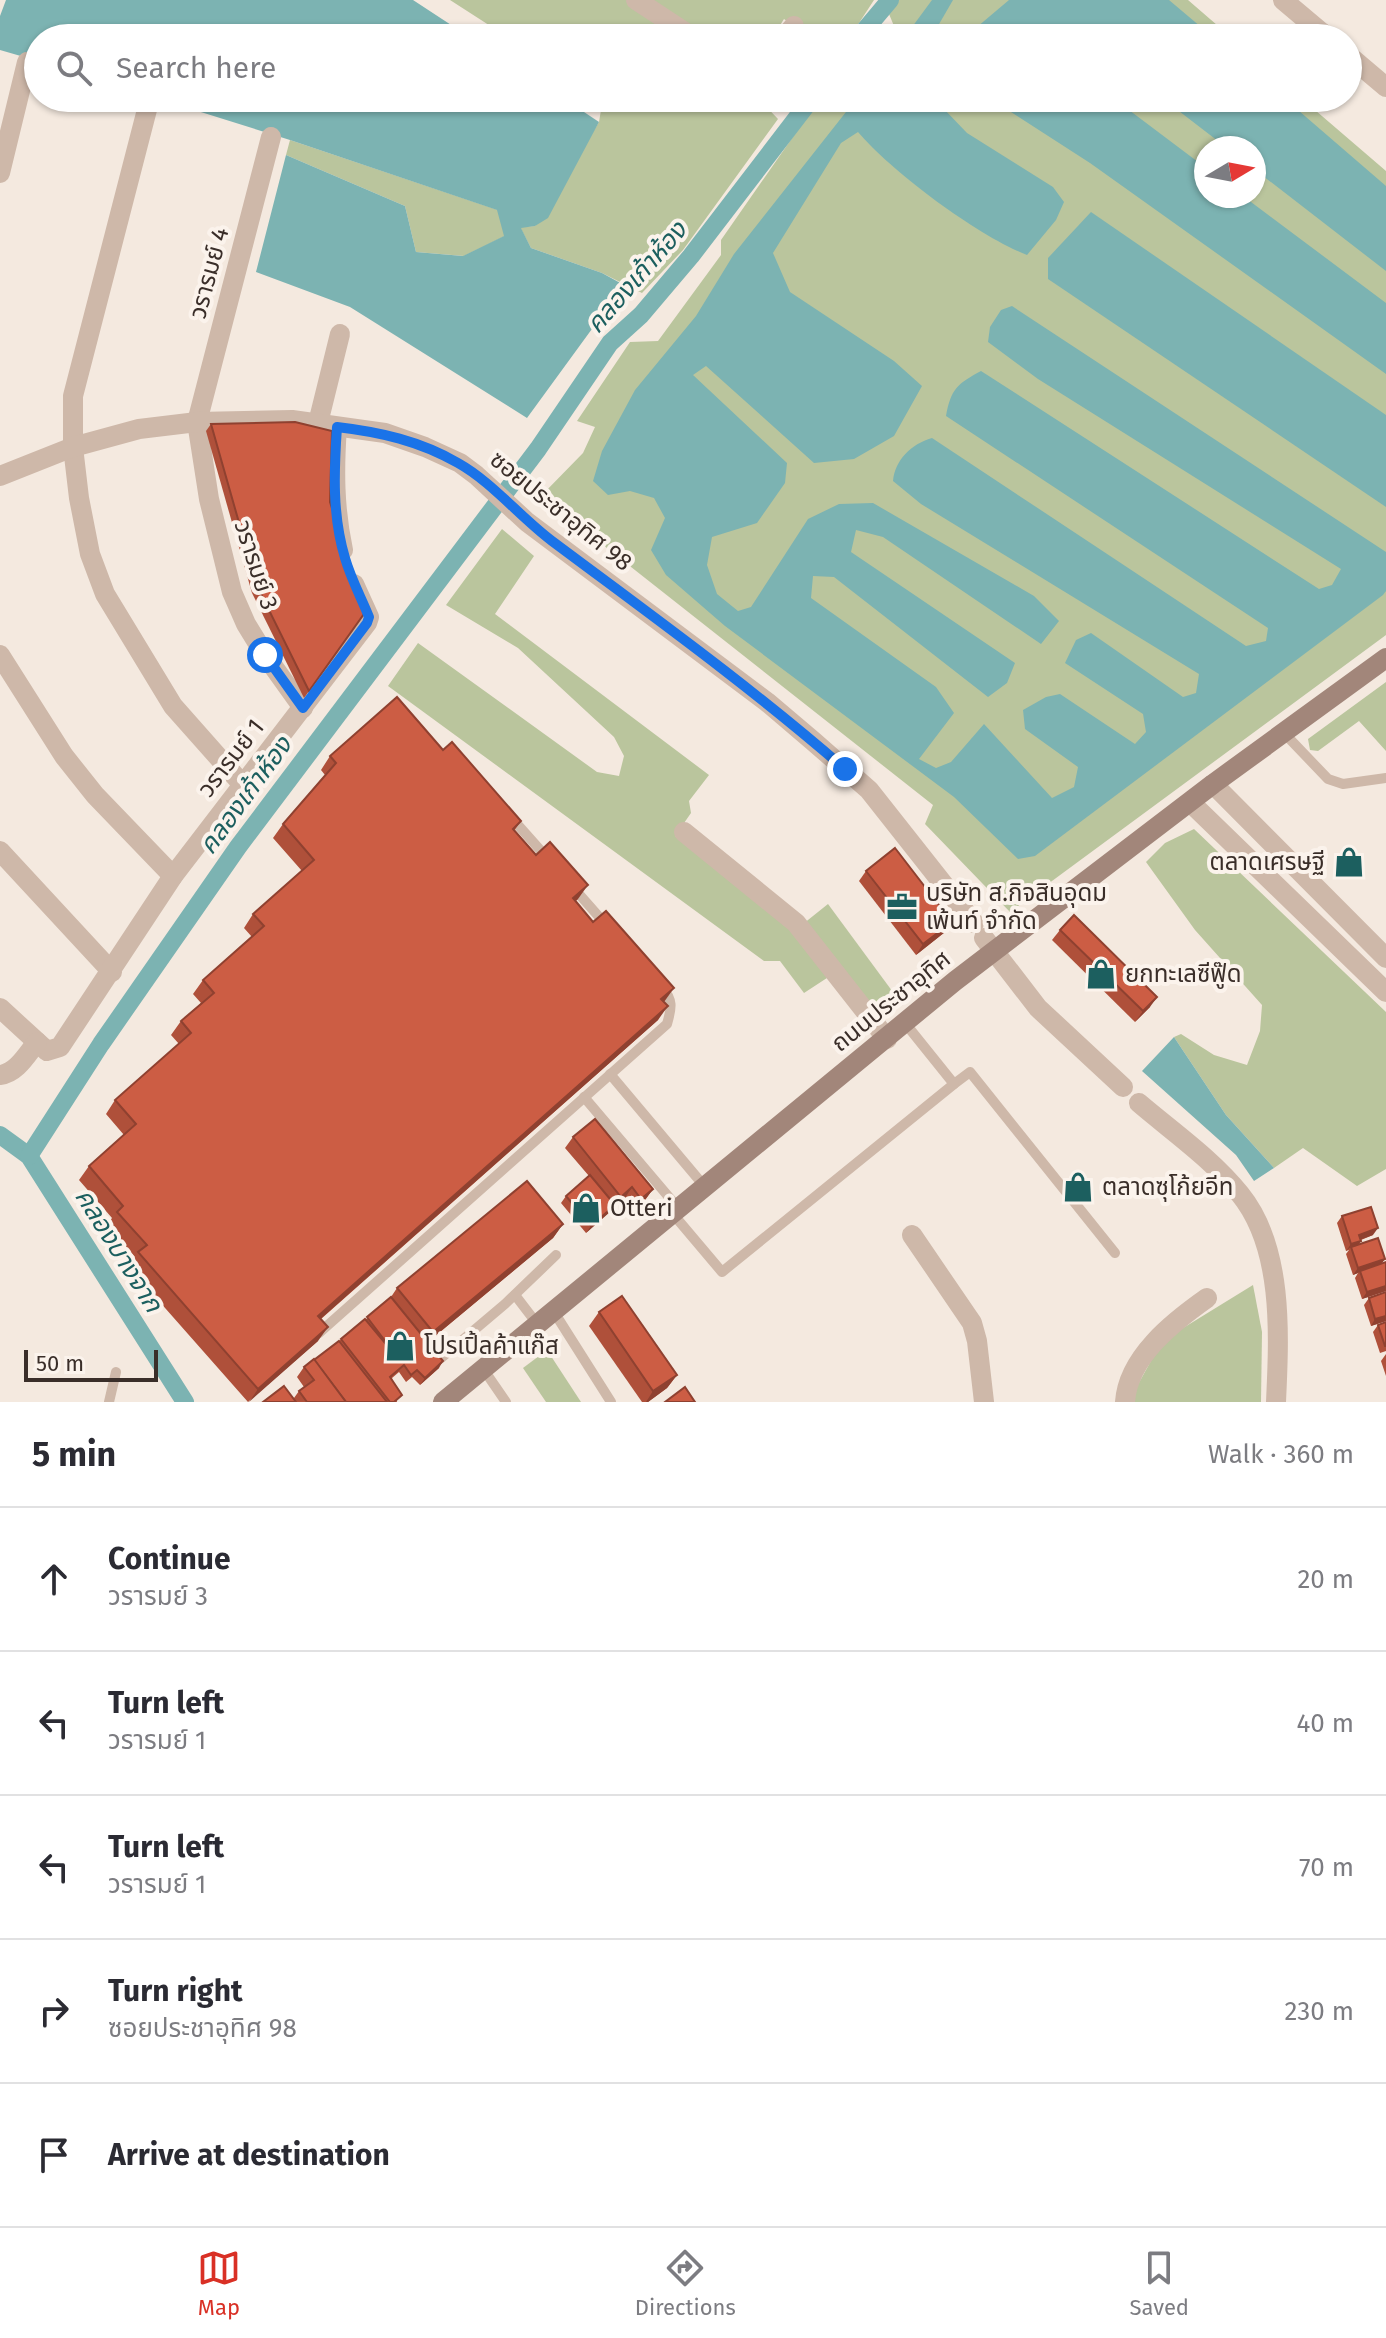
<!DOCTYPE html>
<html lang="en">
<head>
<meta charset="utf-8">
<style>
  :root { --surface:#fff; --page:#f7f7f7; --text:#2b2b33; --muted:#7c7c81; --line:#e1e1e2; --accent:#d93025 }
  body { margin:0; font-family:"Fira Sans","Noto Sans Thai",sans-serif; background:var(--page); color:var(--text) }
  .compass { position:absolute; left:1194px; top:136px; width:72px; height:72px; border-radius:50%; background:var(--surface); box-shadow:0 2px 6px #0004; rotate:80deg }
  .scale { position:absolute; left:24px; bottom:20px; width:134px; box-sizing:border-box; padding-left:8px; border:4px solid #3a2e29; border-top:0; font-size:22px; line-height:28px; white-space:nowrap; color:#3a2e29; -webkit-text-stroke:6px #fbf3ec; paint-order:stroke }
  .stop { position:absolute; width:24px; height:24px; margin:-18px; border:6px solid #1a73e8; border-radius:50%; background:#fff }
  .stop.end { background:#1a73e8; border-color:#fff; box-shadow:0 2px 8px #0008 }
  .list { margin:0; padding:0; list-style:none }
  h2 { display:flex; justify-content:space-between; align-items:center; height:104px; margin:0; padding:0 32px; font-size:34px }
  h2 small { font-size:26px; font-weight:400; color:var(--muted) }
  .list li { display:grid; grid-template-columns:52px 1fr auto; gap:24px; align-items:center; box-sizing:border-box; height:144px; padding:0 32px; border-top:2px solid var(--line) }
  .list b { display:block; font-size:30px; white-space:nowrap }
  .list p { margin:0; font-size:26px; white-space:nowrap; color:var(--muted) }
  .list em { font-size:26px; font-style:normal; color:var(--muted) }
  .icon { flex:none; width:44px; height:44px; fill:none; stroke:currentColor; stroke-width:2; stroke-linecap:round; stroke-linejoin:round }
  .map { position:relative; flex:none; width:1386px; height:1402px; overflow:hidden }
  .search { position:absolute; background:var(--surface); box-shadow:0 2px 6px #0004; left:24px; right:24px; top:24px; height:88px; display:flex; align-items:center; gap:20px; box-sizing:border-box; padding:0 28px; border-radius:44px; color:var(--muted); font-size:30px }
  .sheet { height:824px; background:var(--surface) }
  nav { display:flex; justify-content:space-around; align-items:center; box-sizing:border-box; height:112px; border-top:2px solid var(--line); background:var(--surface); font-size:22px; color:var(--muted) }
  nav a { display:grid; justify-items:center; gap:4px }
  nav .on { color:var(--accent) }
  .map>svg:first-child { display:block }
  .green { fill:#bac59d; fill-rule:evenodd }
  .water { fill:#7cb3b2 }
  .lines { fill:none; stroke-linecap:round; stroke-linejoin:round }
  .canal { stroke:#7cb3b2; stroke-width:18 }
  .service { stroke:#ceb8a9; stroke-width:10 }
  .minor { stroke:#ceb8a9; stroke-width:20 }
  .secondary { stroke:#a2867a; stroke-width:20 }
  .wall { fill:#af503a }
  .shaded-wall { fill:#8f4130 }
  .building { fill:#cc5d44; stroke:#8f4130; stroke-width:2 }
  .route { stroke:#1a73e8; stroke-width:10 }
  .labels { text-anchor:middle; stroke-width:8; stroke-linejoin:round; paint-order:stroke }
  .street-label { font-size:24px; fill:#3a2e29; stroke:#fbf3ec }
  .poi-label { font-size:24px; fill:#3a2e29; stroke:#fbf3ec; text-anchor:start }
  .water-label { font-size:26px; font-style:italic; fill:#1c5f5f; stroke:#fbf3ec }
</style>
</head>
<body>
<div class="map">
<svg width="1386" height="1402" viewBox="0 0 1386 1402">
  <rect width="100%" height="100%" fill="#f4e9df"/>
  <!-- green -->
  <g class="green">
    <path d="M450 0H874L859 23 842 38H810L784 19 772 38H509Z"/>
    <path d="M898 0H1188L1232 38H884L894 26 889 14Z"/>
    <path d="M603 98H758L778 119 683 250 642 293 602 273 531 248 520 227 535 226 599 122Z"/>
    <path d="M820 98H1301L1386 171V635L1010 912 925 824 933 805 541 496 583 453 595 427 577 421 630 342 658 341 721 255V240ZM1206 148H1254V196H1206Z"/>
    <path d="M290 140 498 210 505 236 464 256 416 252 405 206 286 155Z"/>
    <path d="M502 529 534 556 495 614 709 775 689 801 691 813 675 836 789 925 830 976 804 993 780 961H764L388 686 418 643 597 772 619 776 624 756 614 737 518 648 446 605Z"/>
    <path d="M1386 682V751L1359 721 1318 751 1310 750 1308 739Z"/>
    <path d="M1194 829 1386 1012V1169L1357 1186 1303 1148 1274 1168 1226 1115 1174 1037 1181 1034 1214 1055 1247 1065 1260 1031 1262 1005 1195 930 1146 862 1165 843Z"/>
    <path d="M828 904 898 999 876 1015 803 924Z"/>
    <path d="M1253 1285 1262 1332 1261 1402H1133L1136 1388 1162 1341Z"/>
    <path d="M547 1350 581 1402H546L523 1368Z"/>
  </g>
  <!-- water -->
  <g class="water">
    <path d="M6 0H413L471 38H38V61L0 50V16Z"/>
    <path d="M932 0H953L931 38H904Z"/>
    <path d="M1009 0H1169L1214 38H1085L1069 26 1053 25 1037 38H964Z"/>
    <path d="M156 98H563L599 122 548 218 535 226 521 228 531 248 602 273 624 285 527 418 350 307 256 272 286 155 405 206 416 252 463 256 504 236 497 210 290 140Z"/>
    <path d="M857 98H957L943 108 967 133 1053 187 1064 202 1056 220 1027 255C978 236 892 172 858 132L841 143 773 253 790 292 894 361 922 386 894 436 854 459 814 463 706 366 693 375 787 463 785 483 757 523 712 537 707 565 717 594 738 611 751 607 808 519 839 504 873 503 1034 596 1059 621 1041 644 883 537 856 530 851 552 1015 663 1007 683 988 697 834 577 813 576 811 598 936 687 954 713 919 759 936 768 951 762 984 724 1052 798 1074 787 1078 767 1025 729 1023 710 1046 697 1060 694 1135 744 1146 732 1143 714 1065 663 1076 640 1091 633 1183 697 1196 693 1199 674 921 504 893 481C895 460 911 444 932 438L1246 646 1266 641 1268 628 946 416C951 389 957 384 981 371L1319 589 1332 585 1341 569 1038 379 988 342 990 327 1001 310 1012 306 1386 552V591L1383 595 1035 856 1018 859 954 797 725 626 666 575 651 550 665 518 654 498 630 491 608 495 593 481 602 451 635 390 696 316 734 254Z"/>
    <path d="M1005 98H1113L1206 168V196H1243L1386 303V374L1090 163 1000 105Z"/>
    <path d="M1162 98H1284L1386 186V271L1254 169V148H1227Z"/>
    <path d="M1091 212 1386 415V507L1048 279V258Z"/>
    <path d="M1174 1037 1226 1115 1274 1168 1254 1181 1236 1155 1142 1071Z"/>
  </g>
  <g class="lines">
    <!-- canal -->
    <g class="canal">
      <path d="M858 38 890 0"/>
      <path d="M0 1135 29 1156 185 1402"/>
      <path d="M29 1156 101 1044 238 847 538 449 610 343 641 315 691 256 812 98"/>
    </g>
    <!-- service -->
    <g class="service">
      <path d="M1284 733 1328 779 1343 784 1386 778"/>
      <path d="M510 816 550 861"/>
      <path d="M571 885 608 927"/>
      <path d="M610 1074 705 1187"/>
      <path d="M954 1084 970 1072 1115 1253"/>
      <path d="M584 1097 679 1209"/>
      <path d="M673 1214 722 1272 954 1084 905 1023"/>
      <path d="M515 1295 538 1325"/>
      <path d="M554 1312 611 1402"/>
      <path d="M319 1333 667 1024C672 1007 673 1000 662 987"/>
      <path d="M440 1359 505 1304 556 1255"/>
      <path d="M484 1370 506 1402"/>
      <path d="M109 1402 116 1372"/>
    </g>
    <!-- minor -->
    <g class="minor">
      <path d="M636 0 694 38"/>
      <path d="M1283 0 1328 38"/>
      <path d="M784 38 794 26"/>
      <path d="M1348 55 1386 87"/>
      <path d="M150 98 73 396V447L79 498 90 554 105 594 173 706 243 785"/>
      <path d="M271 137 197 422 209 499 232 592 246 624 265 655 303 708"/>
      <path d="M0 173 27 62"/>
      <path d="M318 423 340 334"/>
      <path d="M337 427C334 469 334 508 343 550"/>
      <path d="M0 476 73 447 139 429 197 422 292 420 385 433 425 447 460 463 476 475 527 522 767 702 813 741 869 790 974 923"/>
      <path d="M0 655 64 756 95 795 173 876"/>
      <path d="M1213 784 1386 958"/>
      <path d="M1191 803 1386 992"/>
      <path d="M684 832 796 923 887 1039"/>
      <path d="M0 851 112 972"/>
      <path d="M984 938 1038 1008 1123 1087"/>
      <path d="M0 1008 47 1051 60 1047 173 876 367 623 369 617 354 584"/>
      <path d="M0 1075C17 1073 27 1054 37 1042"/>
      <path d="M1139 1103C1173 1132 1212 1159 1240 1194 1284 1248 1279 1336 1276 1402"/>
      <path d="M912 1235 972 1323 977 1341 984 1402"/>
      <path d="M1125 1402C1128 1357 1173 1322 1207 1298"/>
    </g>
    <!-- secondary -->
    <path class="secondary" d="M443 1402 955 981 1213 784 1386 658"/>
  </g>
  <!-- wall -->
  <g class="wall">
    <path d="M211 424 330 502 366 611 304 698 252 593 206 431Z"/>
    <path d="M443 750 521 821 514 831 536 855 578 899 575 901 664 1002 658 1020 321 1319 318 1341 248 1402 128 1266 135 1257 107 1225 112 1218 79 1180 89 1166 124 1135 106 1114 115 1100 179 1044 171 1035 181 1021 201 1003 193 994 203 980 252 937 244 928 253 914 302 871 273 838 283 824 325 775 321 770 330 756Z"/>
    <path d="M866 871 945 932 916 955 859 881Z"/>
    <path d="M1060 930 1150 1007 1135 1022 1052 940Z"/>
    <path d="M573 1137 653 1189 645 1200 634 1209 625 1198 586 1233 561 1203 566 1196 589 1176 565 1148Z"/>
    <path d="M1342 1216 1373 1235 1361 1240 1358 1245 1382 1264 1386 1262V1291L1362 1299 1355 1278 1358 1273 1353 1275 1346 1254 1349 1250 1346 1251 1337 1223Z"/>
    <path d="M563 1224 553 1238 428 1342 439 1368 420 1385 412 1377 406 1382 399 1372 392 1378 397 1402H263L294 1398 299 1391 304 1387 297 1377 304 1367 339 1341 365 1320 391 1297 397 1288Z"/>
    <path d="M1369 1298 1386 1321 1371 1326 1364 1305Z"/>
    <path d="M599 1312 677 1375 667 1388 648 1402H642L589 1326Z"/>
    <path d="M1386 1322V1351L1380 1353 1373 1332 1378 1325Z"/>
    <path d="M1386 1354V1376L1381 1361Z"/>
  </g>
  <!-- shaded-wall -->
  <g class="shaded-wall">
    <path d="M588 885 578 899 563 912 573 898Z"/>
    <path d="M952 922 945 932 916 955 923 944Z"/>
    <path d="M674 988 664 1002 661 999Z"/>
    <path d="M1157 997 1150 1007 1135 1022 1143 1011Z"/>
    <path d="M668 1006 658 1020 308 1330 318 1316Z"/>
    <path d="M632 1187 625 1198 615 1206 610 1212 586 1233 591 1226 614 1206 621 1197Z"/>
    <path d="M653 1189 645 1200 634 1209 641 1199Z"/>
    <path d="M563 1224 553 1238 423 1346 433 1332Z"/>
    <path d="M1378 1228 1373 1235 1354 1242 1359 1235Z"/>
    <path d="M1361 1241 1356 1248 1351 1247 1346 1251 1351 1244Z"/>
    <path d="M1385 1259 1380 1266 1360 1271 1358 1273 1353 1275 1358 1268Z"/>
    <path d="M1386 1286V1291L1362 1299 1367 1292Z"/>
    <path d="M1386 1316V1321L1371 1326 1375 1319Z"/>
    <path d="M328 1327 318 1341 249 1402 258 1389Z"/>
    <path d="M443 1361 439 1368 420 1385 425 1378Z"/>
    <path d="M677 1375 667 1388 648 1402H646L653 1391Z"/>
  </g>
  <!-- building -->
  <g class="building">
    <path d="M295 422 332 431 330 502 366 611 309 691 257 586 211 424Z"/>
    <path d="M397 697 443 750 452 742 521 821 513 829 536 855 550 842 588 885 573 898 593 922 606 911 674 988 661 999 668 1006 318 1316 328 1327 258 1389 138 1252 147 1245 117 1212 123 1206 89 1166 136 1124 115 1100 191 1033 181 1021 214 993 203 980 264 926 253 914 314 860 283 824 336 763 330 756Z"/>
    <path d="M895 848 952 922 923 944 866 871Z"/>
    <path d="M1074 915 1157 997 1143 1011 1060 930Z"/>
    <path d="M595 1119 653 1189 641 1199 632 1187 621 1197 573 1137Z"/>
    <path d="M590 1175 615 1205 591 1226 566 1196Z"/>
    <path d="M527 1181 563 1224 433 1332 397 1288Z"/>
    <path d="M1371 1207 1378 1228 1359 1235 1361 1241 1351 1244 1342 1216Z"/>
    <path d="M1378 1238 1385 1259 1358 1268 1351 1247Z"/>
    <path d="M1386 1262V1286L1367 1292 1360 1271Z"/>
    <path d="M1386 1292V1316L1375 1319 1369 1298Z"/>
    <path d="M622 1296 677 1375 653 1391 599 1312Z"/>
    <path d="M391 1297 443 1361 425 1378 417 1370 411 1375 404 1365 390 1377 402 1395 394 1402H390L341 1339 365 1319 401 1362 367 1317Z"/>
    <path d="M1386 1322V1346H1385L1378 1325Z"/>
    <path d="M339 1341 387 1402H346L314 1360Z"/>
    <path d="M314 1359 346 1402H307L299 1391 314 1380 304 1367Z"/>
    <path d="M284 1386 296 1402H263Z"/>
    <path d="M685 1387 695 1402H665Z"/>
  </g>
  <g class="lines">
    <!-- route -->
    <path class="route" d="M265 655 303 708 367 623 369 617C361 597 351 579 345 558 332 515 334 471 337 427 380 432 420 441 458 463 492 482 520 517 552 541 651 615 751 687 845 769"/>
  </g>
  <!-- icons -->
  <defs>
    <g id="shop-bare" transform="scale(2.4)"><path d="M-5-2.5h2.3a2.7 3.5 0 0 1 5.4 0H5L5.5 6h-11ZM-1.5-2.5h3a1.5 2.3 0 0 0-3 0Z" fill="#1c5f5f" stroke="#fbf3ec" stroke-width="2.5" paint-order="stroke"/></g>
    <g id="office-bare" transform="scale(2.4)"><path d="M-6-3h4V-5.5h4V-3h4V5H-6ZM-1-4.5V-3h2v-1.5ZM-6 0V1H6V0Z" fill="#1c5f5f" stroke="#fbf3ec" stroke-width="2.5" paint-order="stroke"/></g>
  </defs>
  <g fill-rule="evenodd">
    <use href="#shop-bare" x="1349" y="862"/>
    <use href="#office-bare" x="902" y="907"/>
    <use href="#shop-bare" x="1101" y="974"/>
    <use href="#shop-bare" x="1078" y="1187"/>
    <use href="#shop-bare" x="586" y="1208"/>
    <use href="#shop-bare" x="400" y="1346"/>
  </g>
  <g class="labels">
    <!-- street labels -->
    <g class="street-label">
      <text transform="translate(209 273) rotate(-75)" y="8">วรารมย์ 4</text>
      <text transform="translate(561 511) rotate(39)" y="8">ซอยประชาอุทิศ 98</text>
      <text transform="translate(256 565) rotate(72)" y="8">วรารมย์ 3</text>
      <text transform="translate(231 758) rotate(-52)" y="8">วรารมย์ 1</text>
      <text transform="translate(891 1001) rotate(-39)" y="8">ถนนประชาอุทิศ</text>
    </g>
    <!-- poi labels -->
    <g class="poi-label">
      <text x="1325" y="870" text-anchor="end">ตลาดเศรษฐี</text>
      <text x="926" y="901">บริษัท ส.กิจสินอุดม<tspan x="926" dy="28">เพ้นท์ จำกัด</tspan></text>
      <text x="1125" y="982">ยกทะเลซีฟู๊ด</text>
      <text x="1102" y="1195">ตลาดซุโก้ยอีท</text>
      <text x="610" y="1216">Otteri</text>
      <text x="424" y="1354">โปรเปิ้ลค้าแก๊ส</text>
    </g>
    <!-- water labels -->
    <g class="water-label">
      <text transform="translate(636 277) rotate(-49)" y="9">คลองเก้าห้อง</text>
      <text transform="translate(245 795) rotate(-54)" y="9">คลองเก้าห้อง</text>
      <text transform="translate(119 1250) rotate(58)" y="9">คลองบางจาก</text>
    </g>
  </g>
</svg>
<svg class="compass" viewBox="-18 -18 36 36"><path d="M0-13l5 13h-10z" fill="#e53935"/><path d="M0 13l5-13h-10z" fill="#7c7c81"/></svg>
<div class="scale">50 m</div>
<div class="stop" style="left:265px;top:655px"></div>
<div class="stop end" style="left:845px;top:769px"></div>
<div class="search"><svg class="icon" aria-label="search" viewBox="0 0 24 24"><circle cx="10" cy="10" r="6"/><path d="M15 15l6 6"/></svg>Search here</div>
</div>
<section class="sheet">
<h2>5 min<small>Walk · 360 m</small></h2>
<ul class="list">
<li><svg class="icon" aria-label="ahead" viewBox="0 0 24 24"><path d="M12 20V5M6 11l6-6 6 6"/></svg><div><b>Continue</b><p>วรารมย์ 3</p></div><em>20 m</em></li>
<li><svg class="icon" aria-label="left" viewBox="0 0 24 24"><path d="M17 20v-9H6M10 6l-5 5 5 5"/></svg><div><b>Turn left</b><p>วรารมย์ 1</p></div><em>40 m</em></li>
<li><svg class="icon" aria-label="left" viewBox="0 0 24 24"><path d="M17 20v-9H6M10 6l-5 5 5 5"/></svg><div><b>Turn left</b><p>วรารมย์ 1</p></div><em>70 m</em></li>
<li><svg class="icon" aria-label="right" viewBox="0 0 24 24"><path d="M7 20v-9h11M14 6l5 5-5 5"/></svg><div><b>Turn right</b><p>ซอยประชาอุทิศ 98</p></div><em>230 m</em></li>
<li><svg class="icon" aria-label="arrive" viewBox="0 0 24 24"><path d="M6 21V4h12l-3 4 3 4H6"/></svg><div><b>Arrive at destination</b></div></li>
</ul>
</section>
<nav>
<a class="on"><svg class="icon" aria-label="map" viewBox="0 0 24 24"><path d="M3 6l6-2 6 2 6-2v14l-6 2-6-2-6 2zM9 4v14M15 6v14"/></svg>Map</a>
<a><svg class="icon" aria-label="directions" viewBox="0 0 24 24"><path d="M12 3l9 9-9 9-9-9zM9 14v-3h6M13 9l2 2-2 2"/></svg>Directions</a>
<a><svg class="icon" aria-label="saved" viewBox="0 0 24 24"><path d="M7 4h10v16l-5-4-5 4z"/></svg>Saved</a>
</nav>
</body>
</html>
